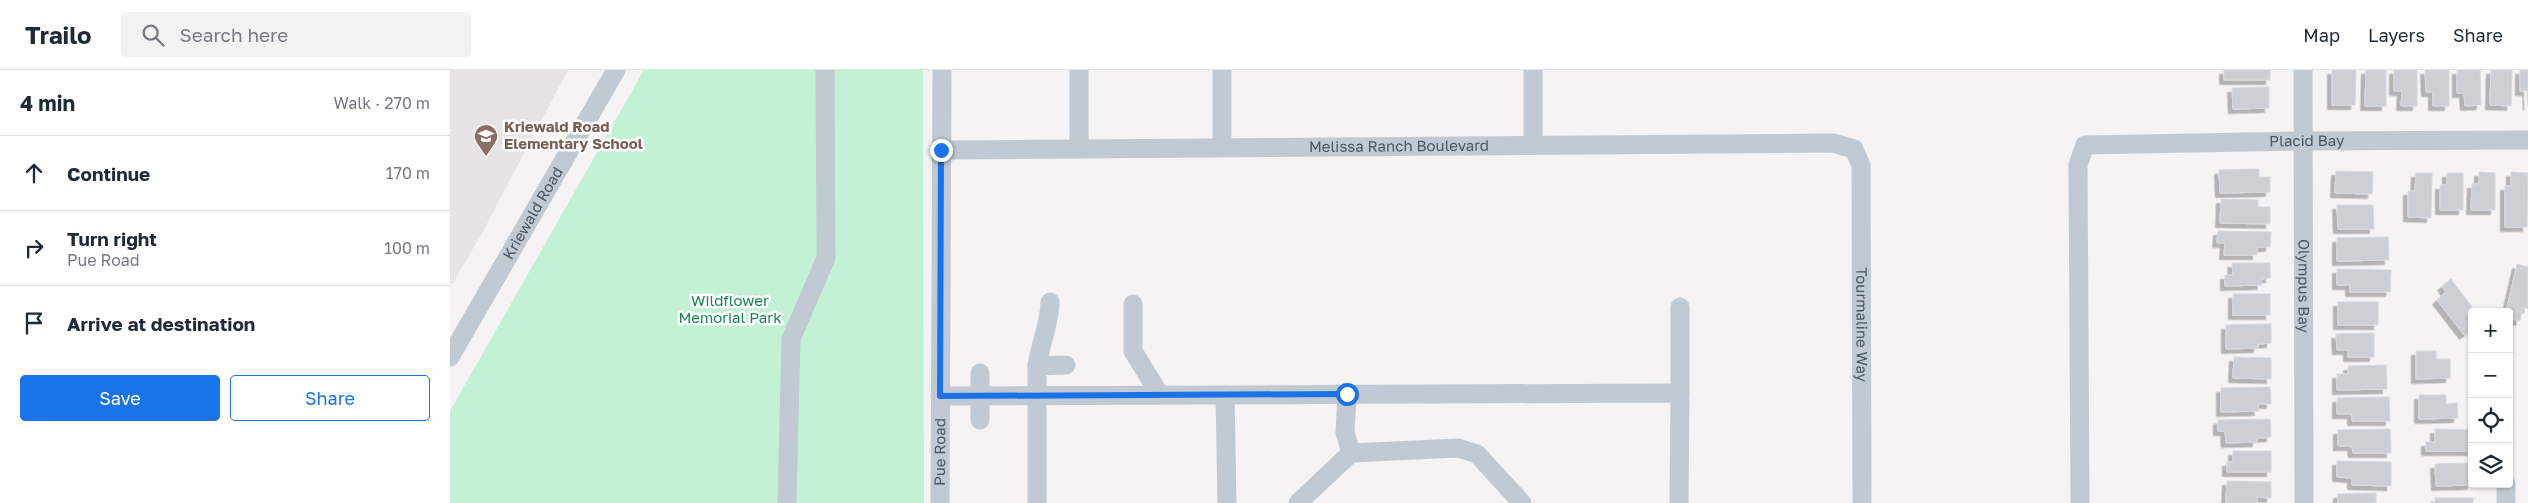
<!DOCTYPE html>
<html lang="en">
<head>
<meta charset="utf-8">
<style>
  :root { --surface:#fff; --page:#f2f2f3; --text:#1f2937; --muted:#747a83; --line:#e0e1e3; --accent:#1a73e8 }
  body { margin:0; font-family:"Golos Text",sans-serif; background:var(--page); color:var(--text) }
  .controls { position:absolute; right:15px; bottom:15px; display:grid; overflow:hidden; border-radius:5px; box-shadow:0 1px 4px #0004 }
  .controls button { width:45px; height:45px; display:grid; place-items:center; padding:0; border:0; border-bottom:1px solid var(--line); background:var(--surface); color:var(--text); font:25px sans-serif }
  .stop { position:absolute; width:15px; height:15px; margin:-11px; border:4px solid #1a73e8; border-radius:50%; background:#fff }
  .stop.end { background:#1a73e8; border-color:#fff; box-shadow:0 1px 5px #0008 }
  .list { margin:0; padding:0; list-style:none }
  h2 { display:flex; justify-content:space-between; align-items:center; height:65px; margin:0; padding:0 20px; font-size:21px }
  h2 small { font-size:16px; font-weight:400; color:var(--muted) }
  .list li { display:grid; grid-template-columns:32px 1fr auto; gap:15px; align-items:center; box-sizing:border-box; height:75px; padding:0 20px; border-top:1px solid var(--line) }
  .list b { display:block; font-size:19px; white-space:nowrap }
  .list p { margin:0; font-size:16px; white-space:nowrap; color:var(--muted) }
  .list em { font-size:16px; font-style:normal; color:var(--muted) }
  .actions { display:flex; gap:10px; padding:15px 20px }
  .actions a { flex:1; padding:11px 0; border:1px solid var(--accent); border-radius:5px; text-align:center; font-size:18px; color:var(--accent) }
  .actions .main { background:var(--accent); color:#fff }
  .icon { flex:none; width:28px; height:28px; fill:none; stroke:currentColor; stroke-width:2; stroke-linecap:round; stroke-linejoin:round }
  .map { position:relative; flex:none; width:2078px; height:433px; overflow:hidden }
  header { display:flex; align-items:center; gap:30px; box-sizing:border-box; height:70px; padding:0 25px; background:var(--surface); border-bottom:1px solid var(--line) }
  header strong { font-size:24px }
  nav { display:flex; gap:28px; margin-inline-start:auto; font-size:18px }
  .search { width:350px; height:45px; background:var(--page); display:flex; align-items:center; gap:12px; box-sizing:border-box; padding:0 18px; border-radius:5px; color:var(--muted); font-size:19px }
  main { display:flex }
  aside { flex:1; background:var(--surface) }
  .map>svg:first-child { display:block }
  .education { fill:#e6e4e5 }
  .green { fill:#c3f1d5 }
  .building { fill:#cdcfd5; stroke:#d7d9de; filter:url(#shadow) }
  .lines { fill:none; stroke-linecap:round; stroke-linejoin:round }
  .minor { stroke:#c1cad2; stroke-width:19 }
  .route { stroke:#1a73e8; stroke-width:6 }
  .labels { text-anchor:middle; stroke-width:5; stroke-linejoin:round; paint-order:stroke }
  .education-label { font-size:15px; font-weight:bold; fill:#785e54; stroke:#fff; text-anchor:start }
  .street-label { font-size:15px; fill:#4a5661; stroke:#fff }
  .park-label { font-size:15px; fill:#17864f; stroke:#fff }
</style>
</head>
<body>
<header>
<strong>Trailo</strong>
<div class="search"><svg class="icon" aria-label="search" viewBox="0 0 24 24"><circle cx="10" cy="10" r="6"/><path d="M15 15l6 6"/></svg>Search here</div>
<nav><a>Map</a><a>Layers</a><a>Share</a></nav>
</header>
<main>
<aside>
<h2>4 min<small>Walk · 270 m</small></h2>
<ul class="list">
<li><svg class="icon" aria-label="ahead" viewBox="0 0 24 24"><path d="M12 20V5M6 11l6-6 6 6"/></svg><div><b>Continue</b></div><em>170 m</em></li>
<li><svg class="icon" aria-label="right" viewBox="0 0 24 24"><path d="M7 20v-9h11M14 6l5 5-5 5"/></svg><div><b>Turn right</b><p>Pue Road</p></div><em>100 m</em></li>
<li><svg class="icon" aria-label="arrive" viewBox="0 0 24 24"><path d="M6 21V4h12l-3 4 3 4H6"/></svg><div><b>Arrive at destination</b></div></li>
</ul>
<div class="actions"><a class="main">Save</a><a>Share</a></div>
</aside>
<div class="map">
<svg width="2078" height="433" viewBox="0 0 2078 433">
  <defs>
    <filter id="shadow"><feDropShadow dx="-4.5" dy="4.5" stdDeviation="0" flood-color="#0004"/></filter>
  </defs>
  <rect width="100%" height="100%" fill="#f5f3f3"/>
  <!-- education -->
  <path class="education" d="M0 0H118L32 163 0 218Z"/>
  <!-- green -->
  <path class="green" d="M194 0H473L474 433H0V341Z"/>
  <!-- building -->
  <g class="building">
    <rect x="1774" y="0" width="46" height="10"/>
    <path d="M1882 0H1906L1905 35H1882Z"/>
    <path d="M1916 0H1936V36H1915Z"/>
    <path d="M1944 0H1967V36H1951L1952 21H1944Z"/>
    <path d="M1975 0H1999V36H1983V22H1976Z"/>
    <path d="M2007 0H2030L2031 35 2015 36 2014 23H2007Z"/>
    <path d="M2041 0H2062L2061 36 2040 35Z"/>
    <path d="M2070 0H2078V36L2077 21H2070Z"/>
    <path d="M1819 17V38L1783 39 1782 18Z"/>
    <path d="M1809 99V107H1820V122L1770 123 1769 100Z"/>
    <path d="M1886 101 1923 102 1922 124 1885 123Z"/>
    <path d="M2029 102 2045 103V140H2021L2022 114H2029Z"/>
    <path d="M2061 102 2078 103 2077 157H2055V116H2061Z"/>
    <path d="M1966 103H1982L1981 148 1958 147V121H1965Z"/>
    <path d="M1997 103H2013V140H1990V115H1997Z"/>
    <path d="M1771 129 1808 130V137H1820V154L1770 153Z"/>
    <path d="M1887 135H1923L1924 159H1888Z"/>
    <path d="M1768 161 1821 162 1820 177H1807V185H1774L1775 173H1767Z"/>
    <path d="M1938 167 1939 190 1887 191V168Z"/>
    <path d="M1782 193H1820V208L1811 209 1812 215 1775 216V205H1783Z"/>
    <path d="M2067 194 2078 197V239L2073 237 2070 251 2059 248V242H2056Z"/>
    <path d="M1887 199 1941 200 1940 222H1900V215H1887Z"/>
    <path d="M2001 209 2022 237 2016 242 2022 249V259L2014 265 1987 230 1996 222 1992 216Z"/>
    <rect x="1783" y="224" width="37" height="21"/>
    <rect x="1888" y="232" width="40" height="23"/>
    <path d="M1821 254V273L1808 274V278L1776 279V255Z"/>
    <path d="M1924 263V287H1898V280H1887L1886 264Z"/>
    <path d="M1966 281H1986V289H2000V308L1966 309Z"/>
    <path d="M1784 287 1821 288V309L1783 308Z"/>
    <path d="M1936 295 1937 319 1887 320V304H1898V296Z"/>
    <path d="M1820 317 1821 334H1808L1809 341 1771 342V318Z"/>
    <path d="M1969 325H1996V334L2007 333 2008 348 1969 349Z"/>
    <path d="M1939 327 1940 351H1902V344H1887V328Z"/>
    <path d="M1820 349 1821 367 1807 368V372L1776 373 1775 361H1768V350Z"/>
    <path d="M1940 359 1941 383H1903L1902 376H1888V360Z"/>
    <path d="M1985 359 2022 360V381H1976V372H1985Z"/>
    <path d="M1783 381H1821V402H1777V392H1783Z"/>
    <path d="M1887 391 1941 392V416L1902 415V408L1887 407Z"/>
    <path d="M2021 393 2022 415 1986 416 1985 394Z"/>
    <path d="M1777 411 1821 412V428L1807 427V433H1776Z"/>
    <path d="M1926 423V433H1888V424Z"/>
    <rect x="1985" y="428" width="38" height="5"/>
  </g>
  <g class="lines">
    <!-- minor -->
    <g class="minor">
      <path d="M629 0V79"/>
      <path d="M772 0V77"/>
      <path id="s1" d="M1853 0 1854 433"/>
      <path d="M1083 75V0"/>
      <path id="s2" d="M491 80 1383 73 1404 79 1411 95 1412 433"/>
      <path d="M683 234V281L710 325"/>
      <path id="s3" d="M0 287 166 0"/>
      <path d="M587 296C590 274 600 253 600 232"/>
      <path d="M530 303V350"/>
      <path d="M1230 323V237"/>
      <path d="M775 325 777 433"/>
      <path d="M897 325 895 362 901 383"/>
      <path d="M490 326 1230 323 1229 433"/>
      <path d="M2056 414V433"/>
      <path d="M337 433 341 269 376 188 375 0"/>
      <path id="s4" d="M490 433 492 0"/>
      <path d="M587 433V296L616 295"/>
      <path d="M848 433 901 383 1008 378 1027 384 1072 433"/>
      <path id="s5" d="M1630 433 1628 95 1635 75 1853 71 2078 70"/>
    </g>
  </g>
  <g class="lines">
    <!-- route -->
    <path class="route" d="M491 80 490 326 897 324"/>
  </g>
  <!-- icons -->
  <defs>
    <g id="school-pin" transform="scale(1.25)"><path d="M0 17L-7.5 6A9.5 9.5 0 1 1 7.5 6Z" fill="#8d6e63" stroke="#fff"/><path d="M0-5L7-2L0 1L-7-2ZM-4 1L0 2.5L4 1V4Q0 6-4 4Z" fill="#fff"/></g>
  </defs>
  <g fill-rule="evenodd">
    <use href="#school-pin" x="36" y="66"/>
  </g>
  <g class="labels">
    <!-- education labels -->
    <g class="education-label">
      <text x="54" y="62">Kriewald Road<tspan x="54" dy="17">Elementary School</tspan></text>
    </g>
    <!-- street labels -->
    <g class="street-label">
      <text dy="5" stroke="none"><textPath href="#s5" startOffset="581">Placid Bay</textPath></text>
      <text dy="5" stroke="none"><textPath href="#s2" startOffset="458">Melissa Ranch Boulevard</textPath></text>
      <text dy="5" stroke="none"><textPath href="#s3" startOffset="166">Kriewald Road</textPath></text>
      <text dy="5" stroke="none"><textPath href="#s1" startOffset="216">Olympus Bay</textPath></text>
      <text dy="5" stroke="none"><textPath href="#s2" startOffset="1091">Tourmaline Way</textPath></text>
      <text dy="5" stroke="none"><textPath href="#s4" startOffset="51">Pue Road</textPath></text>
    </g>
    <!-- park labels -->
    <g class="park-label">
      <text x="280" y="236">Wildflower<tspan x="280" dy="17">Memorial Park</tspan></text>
    </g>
  </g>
</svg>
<div class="controls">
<button>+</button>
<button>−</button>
<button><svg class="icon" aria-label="locate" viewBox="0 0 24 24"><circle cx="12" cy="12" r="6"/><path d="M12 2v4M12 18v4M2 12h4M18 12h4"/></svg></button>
<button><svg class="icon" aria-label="layers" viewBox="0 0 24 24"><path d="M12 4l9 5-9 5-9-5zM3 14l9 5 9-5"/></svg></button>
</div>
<div class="stop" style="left:897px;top:324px"></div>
<div class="stop end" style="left:491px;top:80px"></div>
</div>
</main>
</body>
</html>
